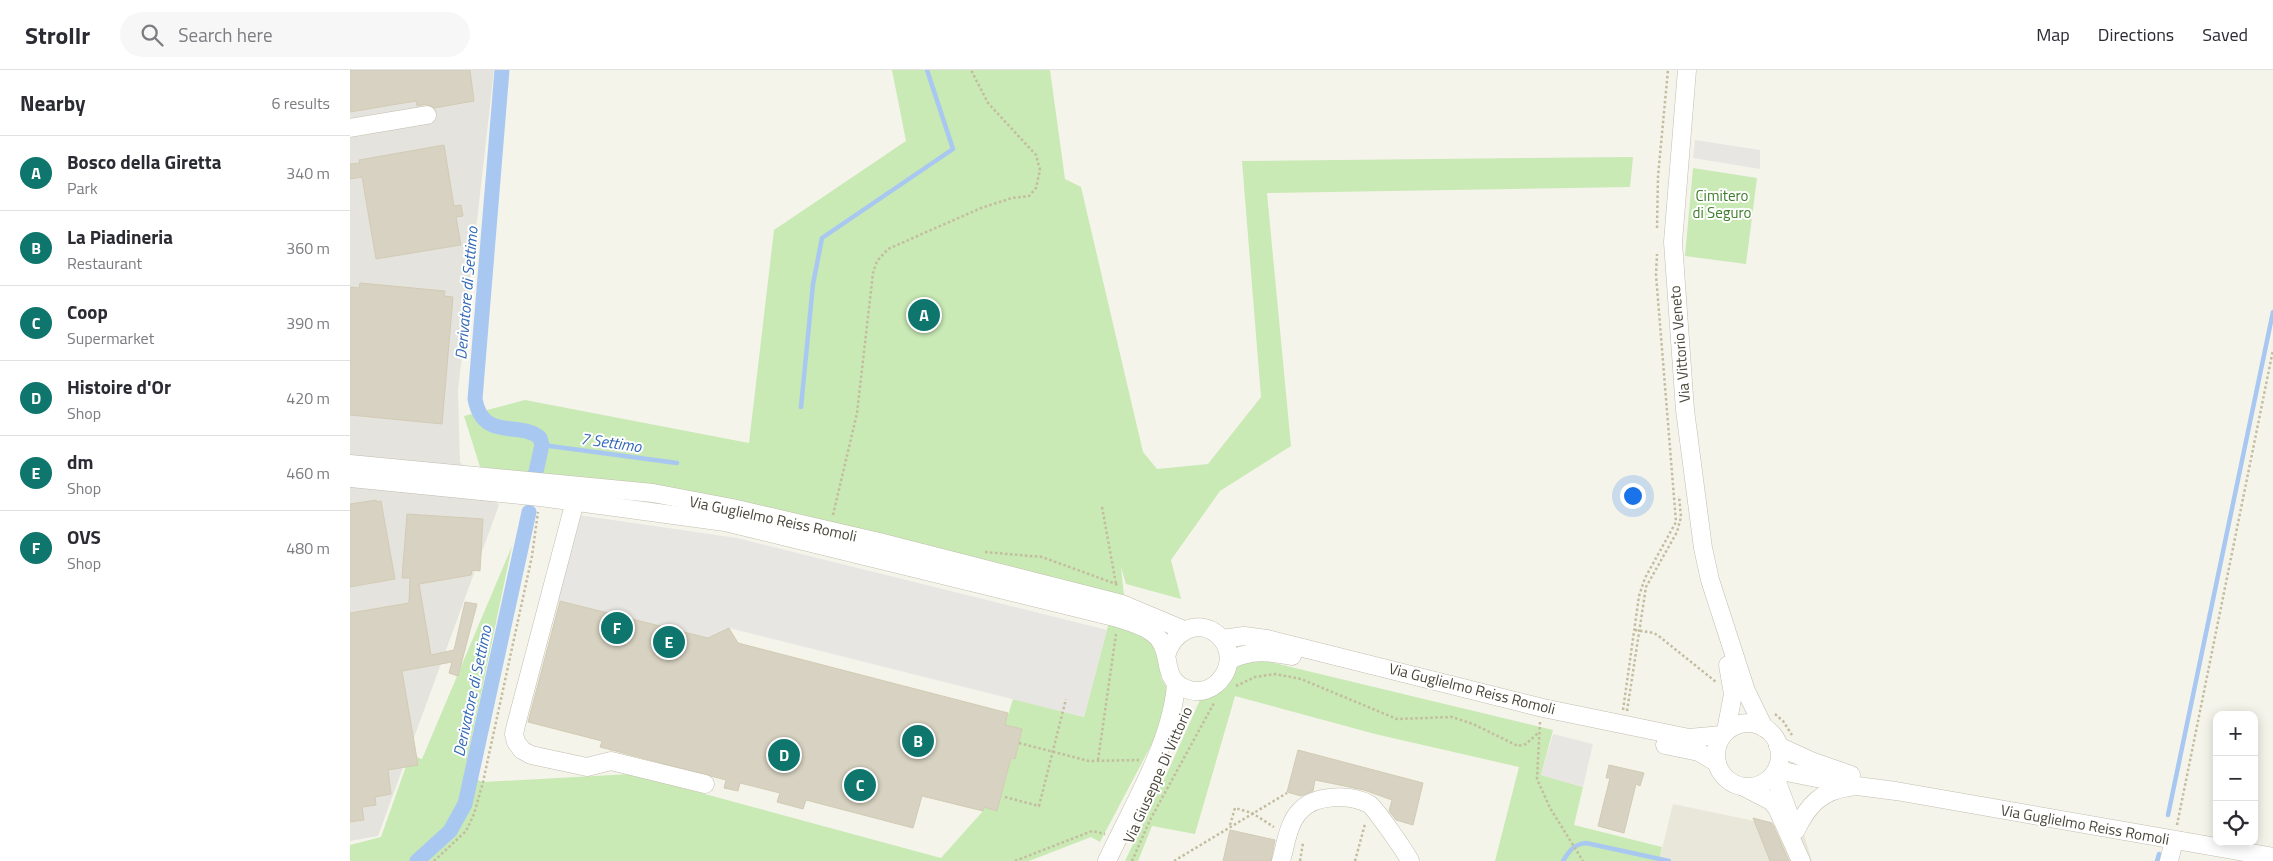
<!DOCTYPE html>
<html lang="en">
<head>
<meta charset="utf-8">
<style>
  :root { --surface:#fff; --page:#f7f7f7; --text:#2b2b33; --muted:#7c7c81; --line:#e1e1e2; --accent:#0f766e }
  body { margin:0; font-family:"Titillium Web",sans-serif; background:var(--page); color:var(--text) }
  .controls { position:absolute; right:15px; bottom:15px; display:grid; overflow:hidden; border-radius:10px; box-shadow:0 2px 12px #0003 }
  .controls button { width:45px; height:45px; display:grid; place-items:center; padding:0; border:0; border-bottom:1px solid var(--line); background:var(--surface); color:var(--text); font:25px sans-serif }
  .you { position:absolute; left:1282px; top:425px; width:18px; height:18px; margin:-12px; border:4px solid #fff; border-radius:50%; background:#1a73e8; box-shadow:0 0 0 8px #1a73e833 }
  .badge { display:grid; place-items:center; width:32px; height:32px; border-radius:50%; background:var(--accent); color:#fff; font-size:16px; font-weight:700 }
  .pin { position:absolute; translate:-50% -50%; border:2px solid #fff; box-shadow:0 1px 5px #0006 }
  .list { margin:0; padding:0; list-style:none }
  h2 { display:flex; justify-content:space-between; align-items:center; height:65px; margin:0; padding:0 20px; font-size:21px }
  h2 small { font-size:16px; font-weight:400; color:var(--muted) }
  .list li { display:grid; grid-template-columns:32px 1fr auto; gap:15px; align-items:center; box-sizing:border-box; height:75px; padding:0 20px; border-top:1px solid var(--line) }
  .list b { display:block; font-size:19px; white-space:nowrap }
  .list p { margin:0; font-size:16px; white-space:nowrap; color:var(--muted) }
  .list em { font-size:16px; font-style:normal; color:var(--muted) }
  .icon { flex:none; width:28px; height:28px; fill:none; stroke:currentColor; stroke-width:2; stroke-linecap:round; stroke-linejoin:round }
  .map { position:relative; flex:none; width:1923px; height:791px; overflow:hidden }
  header { display:flex; align-items:center; gap:30px; box-sizing:border-box; height:70px; padding:0 25px; background:var(--surface); border-bottom:1px solid var(--line) }
  header strong { font-size:24px }
  nav { display:flex; gap:28px; margin-inline-start:auto; font-size:18px }
  .search { width:350px; height:45px; background:var(--page); display:flex; align-items:center; gap:12px; box-sizing:border-box; padding:0 18px; border-radius:28px; color:var(--muted); font-size:19px }
  main { display:flex }
  aside { flex:1; background:var(--surface) }
  .map>svg:first-child { display:block }
  .residential { fill:#e9e7da }
  .industrial { fill:#e5e3dd }
  .green { fill:#c9e9b5 }
  .parking { fill:#e7e6e2 }
  .lines { fill:none; stroke-linecap:round; stroke-linejoin:round }
  .stream { stroke:#a9c8f1; stroke-width:4.5 }
  .canal { stroke:#a9c8f1; stroke-width:15 }
  .building { fill:#d7d2c1; stroke:#d2cbb4 }
  .minor-casing { stroke:#c1beae; stroke-width:19 }
  .path { stroke:#c3bc9f; stroke-width:2.5; stroke-dasharray:2.5 2.5; stroke-linecap:butt }
  .minor { stroke:#fff; stroke-width:18 }
  .labels { text-anchor:middle; stroke-width:4; stroke-linejoin:round; paint-order:stroke }
  .park-label { font-size:15px; fill:#3d7d2b; stroke:#fff }
  .street-label { font-size:15px; fill:#4a4639; stroke:#fff }
  .water-label { font-size:16px; font-style:italic; fill:#3169b7; stroke:#fff }
</style>
</head>
<body>
<header>
<strong>Strollr</strong>
<div class="search"><svg class="icon" aria-label="search" viewBox="0 0 24 24"><circle cx="10" cy="10" r="6"/><path d="M15 15l6 6"/></svg>Search here</div>
<nav><a>Map</a><a>Directions</a><a>Saved</a></nav>
</header>
<main>
<aside>
<h2>Nearby<small>6 results</small></h2>
<ul class="list">
<li><span class="badge">A</span><div><b>Bosco della Giretta</b><p>Park</p></div><em>340 m</em></li>
<li><span class="badge">B</span><div><b>La Piadineria</b><p>Restaurant</p></div><em>360 m</em></li>
<li><span class="badge">C</span><div><b>Coop</b><p>Supermarket</p></div><em>390 m</em></li>
<li><span class="badge">D</span><div><b>Histoire d'Or</b><p>Shop</p></div><em>420 m</em></li>
<li><span class="badge">E</span><div><b>dm</b><p>Shop</p></div><em>460 m</em></li>
<li><span class="badge">F</span><div><b>OVS</b><p>Shop</p></div><em>480 m</em></li>
</ul>
</aside>
<div class="map">
<svg width="1923" height="791" viewBox="0 0 1923 791">
  <rect width="100%" height="100%" fill="#f5f4eb"/>
  <!-- residential -->
  <path class="residential" d="M1323 734 1453 761 1462 791H1309Z"/>
  <!-- industrial -->
  <path class="industrial" d="M0 0H144L108 320 110 392 149 435 28 766 0 771Z"/>
  <!-- green -->
  <g class="green">
    <path d="M542 0H700L715 109 731 117 793 382 807 399 858 394 911 327 892 91 1283 87 1280 117 917 123 941 376 870 421 821 490 831 529 776 514 771 497 774 526 302 417 130 397 114 346 175 330 399 373 424 160 556 71Z"/>
    <path d="M1343 98 1407 108 1396 194 1335 186Z"/>
    <path d="M162 476 114 705 133 712 281 704 591 788 633 741 634 737 647 741 660 693 648 685 665 689 672 660 655 655 663 629 734 647 759 552 804 571 810 586 811 608 820 623 805 668 750 772 741 767 679 791H0V775L31 767 60 685 72 689Z"/>
    <path d="M908 589 1203 660 1191 705 1233 717 1224 755 1312 777 1309 791H1145L1169 697 1025 664 885 626 845 764 802 756 788 791H775L818 701 850 630 877 613 886 595Z"/>
  </g>
  <!-- parking -->
  <g class="parking">
    <path d="M1345 70 1410 80V99L1343 88Z"/>
    <path d="M228 445 387 468 757 560 734 647 379 558 358 568 206 530Z"/>
    <path d="M1203 664 1243 674 1233 717 1191 705Z"/>
  </g>
  <g class="lines">
    <!-- stream -->
    <g class="stream">
      <path d="M451 337 463 214 472 168 603 79 577 0"/>
      <path d="M192 375 327 393"/>
      <path d="M1818 745 1923 242"/>
      <path d="M1213 791C1219 781 1224 774 1236 773L1319 791"/>
      <path d="M1807 791 1809 784"/>
    </g>
    <!-- canal -->
    <g class="canal">
      <path d="M152 0 125 329C133 372 169 350 190 368L192 375 185 406"/>
      <path d="M67 791 100 761 115 734 179 442"/>
    </g>
  </g>
  <!-- building -->
  <g class="building">
    <path d="M0 0H120L124 31 84 38 76 34 67 36 66 31 0 42Z"/>
    <path d="M94 75 104 136 111 135 113 146 106 147 111 175 26 189 12 107 0 109V94L10 93 9 90Z"/>
    <path d="M10 213 95 221 94 226 103 227 92 354 0 345V217L9 218Z"/>
    <path d="M26 430 27 432 31 431 45 509 0 517V434Z"/>
    <path d="M57 444 133 449 130 501 122 500 121 505 69 514 81 585 104 580 115 532 127 534 108 606 99 603 102 592 52 601 68 695 38 700 41 724 25 727 26 735 12 737 14 750 0 752V543L59 533 60 508H52Z"/>
    <path d="M210 531 358 568 379 558 388 573 658 643 655 655 672 659 665 689 661 688 647 741 634 737 633 741 572 726 563 758 456 730 453 739 427 732 430 723 390 713 388 721 374 718 376 710 250 677 252 671 178 652Z"/>
    <path d="M948 680 1073 713 1063 755 1046 750 1039 741 1042 730 1014 720 965 710 963 721 951 726 937 722Z"/>
    <path d="M1259 695 1294 703 1290 716 1286 714 1274 763 1248 756 1260 708H1256Z"/>
    <path d="M1403 748 1422 753 1439 791H1420Z"/>
    <path d="M880 760 925 770 921 791H873Z"/>
  </g>
  <g class="lines">
    <!-- minor casing -->
    <g class="minor-casing">
      <g id="minor">
        <path d="M1337 0 1323 172 1335 340 1353 478 1360 510 1396 621 1414 658"/>
        <path d="M0 58 77 45"/>
        <path d="M0 394 303 423 382 438 529 472 772 534 834 560"/>
        <path d="M0 408 190 427 375 452 768 548C782 553 803 558 811 572 821 588 813 608 834 618 866 633 895 589 868 565 847 547 822 563 816 586"/>
        <path d="M233 424 229 425 225 431 166 655 164 664 166 672 172 680 181 685 237 697 261 691 355 714"/>
        <path d="M872 569 894 566 917 569 1193 638 1339 668 1372 665"/>
        <path d="M879 590C901 580 919 581 942 586"/>
        <circle cx="1398" cy="685" r="32"/>
        <path d="M1376 661 1383 624 1378 595"/>
        <path d="M1315 675 1349 682 1367 693"/>
        <path d="M1428 676 1461 691 1501 705"/>
        <path d="M1427 700 1507 716 1546 721 1923 787"/>
        <path d="M1424 704 1440 747"/>
        <path d="M1394 717 1421 731 1427 738 1451 791"/>
        <path d="M1446 760C1458 735 1472 720 1500 717"/>
        <path d="M757 791C781 739 823 670 826 613"/>
        <path d="M931 791C936 774 938 753 950 741 965 724 1001 724 1019 734 1025 738 1057 784 1060 791"/>
        <path d="M1819 791 1824 771"/>
      </g>
    </g>
    <!-- path -->
    <g class="path">
      <path d="M1307 158 1308 106 1318 0"/>
      <path d="M752 437 766 514"/>
      <path d="M483 445 507 343 523 203 527 191 538 179 631 138 662 128 679 126 686 118 690 100 686 85 638 33 621 0"/>
      <path d="M635 482 692 487 766 514 768 517"/>
      <path d="M1285 560 1304 563 1310 567 1366 612"/>
      <path d="M886 616 905 607 925 604 951 609 1047 649 1102 647 1123 654 1168 676 1176 674 1188 663"/>
      <path d="M1273 640 1289 526 1295 508 1326 452 1306 205 1307 184"/>
      <path d="M1277 641 1296 517 1327 462 1331 447 1329 426"/>
      <path d="M1425 644 1433 651 1442 665"/>
      <path d="M1190 652 1187 709 1200 738 1233 791"/>
      <path d="M669 673 739 691 789 690"/>
      <path d="M748 690 766 564"/>
      <path d="M655 727 689 736 716 629"/>
      <path d="M880 755 885 738 902 743 924 757"/>
      <path d="M1827 755 1923 280"/>
      <path d="M84 791 116 761 124 744 133 712 182 486 188 442"/>
      <path d="M665 791 742 761 755 764"/>
      <path d="M782 791 800 750 864 633"/>
      <path d="M824 791 937 723"/>
      <path d="M950 791 953 773"/>
      <path d="M1005 791 1015 754"/>
    </g>
    <!-- minor -->
    <use href="#minor" class="minor"/>
  </g>
  <g class="labels">
    <!-- park labels -->
    <g class="park-label">
      <text x="1372" y="131">Cimitero<tspan x="1372" dy="17">di Seguro</tspan></text>
    </g>
    <!-- street labels -->
    <g class="street-label">
      <text transform="translate(1330 274) rotate(-95)" y="5">Via Vittorio Veneto</text>
      <text transform="translate(423 449) rotate(12)" y="5">Via Guglielmo Reiss Romoli</text>
      <text transform="translate(1122 619) rotate(14)" y="5">Via Guglielmo Reiss Romoli</text>
      <text transform="translate(808 705) rotate(-66)" y="5">Via Giuseppe Di Vittorio</text>
      <text transform="translate(1735 755) rotate(10)" y="5">Via Guglielmo Reiss Romoli</text>
    </g>
    <!-- water labels -->
    <g class="water-label">
      <text transform="translate(116 223) rotate(-85)" y="6">Derivatore di Settimo</text>
      <text transform="translate(261 372) rotate(8)" y="6">7 Settimo</text>
      <text transform="translate(122 621) rotate(-78)" y="6">Derivatore di Settimo</text>
    </g>
  </g>
</svg>
<div class="controls">
<button>+</button>
<button>−</button>
<button><svg class="icon" aria-label="locate" viewBox="0 0 24 24"><circle cx="12" cy="12" r="6"/><path d="M12 2v4M12 18v4M2 12h4M18 12h4"/></svg></button>
</div>
<div class="you"></div>
<div class="pin badge" style="left:574px;top:245px">A</div>
<div class="pin badge" style="left:568px;top:671px">B</div>
<div class="pin badge" style="left:510px;top:715px">C</div>
<div class="pin badge" style="left:434px;top:685px">D</div>
<div class="pin badge" style="left:319px;top:572px">E</div>
<div class="pin badge" style="left:267px;top:558px">F</div>
</div>
</main>
</body>
</html>
